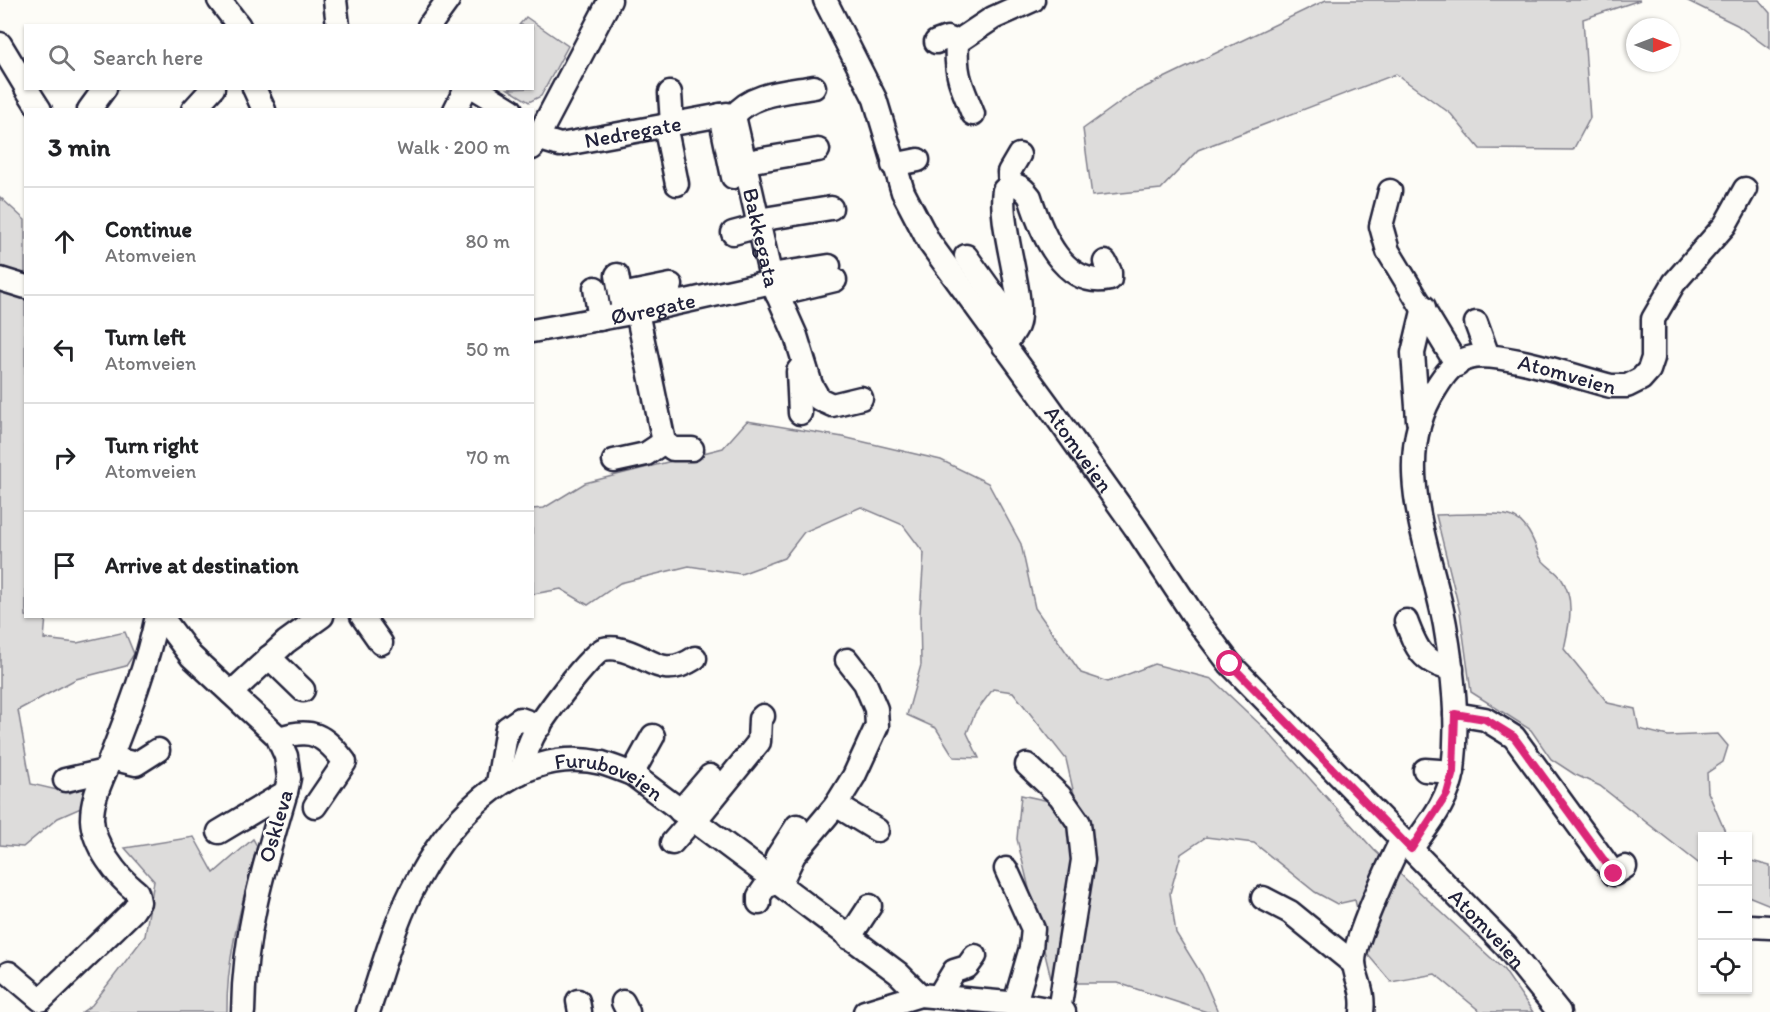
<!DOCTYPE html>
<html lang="en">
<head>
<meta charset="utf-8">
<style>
  :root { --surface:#fff; --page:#f2f2f2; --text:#202124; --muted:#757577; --line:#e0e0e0 }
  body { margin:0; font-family:Itim,sans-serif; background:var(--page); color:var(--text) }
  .controls { position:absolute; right:18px; bottom:18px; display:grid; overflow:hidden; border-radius:0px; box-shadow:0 2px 4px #0004 }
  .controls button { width:54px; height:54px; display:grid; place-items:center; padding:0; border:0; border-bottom:2px solid var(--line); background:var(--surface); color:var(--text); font:30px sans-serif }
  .compass { position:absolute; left:1626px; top:18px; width:54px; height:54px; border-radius:50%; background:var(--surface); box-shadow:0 2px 4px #0004; rotate:90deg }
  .stop { position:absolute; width:18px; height:18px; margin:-14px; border:4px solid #db2777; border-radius:50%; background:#fff }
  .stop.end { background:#db2777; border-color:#fff; box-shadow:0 2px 6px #0008 }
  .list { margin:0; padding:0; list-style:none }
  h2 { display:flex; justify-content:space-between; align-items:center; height:78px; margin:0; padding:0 24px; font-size:26px }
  h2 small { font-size:20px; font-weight:400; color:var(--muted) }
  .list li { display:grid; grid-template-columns:39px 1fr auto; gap:18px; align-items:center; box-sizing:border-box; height:108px; padding:0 24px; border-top:2px solid var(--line) }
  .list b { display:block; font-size:22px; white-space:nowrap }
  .list p { margin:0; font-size:20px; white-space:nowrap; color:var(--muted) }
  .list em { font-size:20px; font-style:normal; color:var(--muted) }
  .icon { flex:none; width:33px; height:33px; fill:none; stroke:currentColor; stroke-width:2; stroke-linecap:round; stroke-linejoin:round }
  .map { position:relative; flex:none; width:1770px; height:1012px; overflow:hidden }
  .search { position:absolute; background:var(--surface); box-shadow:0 2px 4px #0004; left:24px; top:24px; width:510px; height:66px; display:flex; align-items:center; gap:15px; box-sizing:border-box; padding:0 21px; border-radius:0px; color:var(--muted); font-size:22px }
  .panel { position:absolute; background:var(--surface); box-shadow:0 2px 4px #0004; left:24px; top:108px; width:510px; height:510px; border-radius:0px }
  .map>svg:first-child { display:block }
  .green { fill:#dddcdb; stroke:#807f8b; stroke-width:1.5 }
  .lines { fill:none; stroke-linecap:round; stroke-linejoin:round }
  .minor-casing { stroke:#22223b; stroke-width:27 }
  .minor { stroke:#fdfcf7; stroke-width:22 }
  .route { stroke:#db2777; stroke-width:8 }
  .labels { text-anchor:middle; stroke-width:6; stroke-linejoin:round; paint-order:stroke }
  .street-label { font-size:22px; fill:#22223b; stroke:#fdfcf7 }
</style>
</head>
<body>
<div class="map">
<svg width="1770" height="1012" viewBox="0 0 1770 1012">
  <rect width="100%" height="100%" fill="#fdfcf7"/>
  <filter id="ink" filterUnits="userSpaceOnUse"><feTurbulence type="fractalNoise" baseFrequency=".0167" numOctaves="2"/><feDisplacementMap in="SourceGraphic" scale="12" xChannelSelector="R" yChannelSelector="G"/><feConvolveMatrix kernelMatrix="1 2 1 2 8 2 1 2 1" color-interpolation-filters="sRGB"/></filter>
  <g filter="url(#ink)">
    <!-- green -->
    <g class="green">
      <path d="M1326 0H1640L1583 19 1590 118 1573 150 1480 149 1451 114 1396 74 1198 150 1161 189 1092 196 1083 129 1133 93Z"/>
      <path d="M1686 0H1759L1770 13V49L1737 25Z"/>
      <path d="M526 17 568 46 541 96 529 102 508 89 532 88V26L519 25Z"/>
      <path d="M0 197 25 220 26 616 46 617 44 639 77 643 125 632 134 654 126 666 76 679 18 710 31 784 70 793 85 786 92 788 81 808 58 818 23 847 0 845Z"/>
      <path d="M747 421 843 437 941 460 988 483 1021 544 1035 608 1081 673 1108 682 1154 664 1212 679 1266 730 1374 850 1504 970 1533 1012H1481L1435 974 1391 982 1368 955 1355 900 1337 904 1315 892 1254 843 1206 837 1181 854 1170 893 1176 933 1202 975 1218 1012H1207L1118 983H1052L1017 839 1021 795 1077 807 1066 759 1013 692 993 689 975 713 967 733 979 758 954 757 936 728 907 715 921 665 920 613 924 553 903 525 861 507 804 532 784 558 741 574 689 566 620 583 588 605 561 589 533 594 532 509 544 508 585 483 723 448Z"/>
      <path d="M1436 515C1455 515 1493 511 1510 516 1526 520 1534 541 1539 555 1543 565 1555 569 1561 578 1576 599 1569 626 1564 649L1608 703 1635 709 1639 729 1668 736 1718 734 1728 746 1723 762 1707 773 1708 792 1727 836H1702V866L1600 786 1574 774 1551 759 1531 730 1471 692 1460 612Z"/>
      <path d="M194 837 214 873 253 839 257 846C243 900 226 956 227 1012H82L92 1005 145 936 154 881 125 848Z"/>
      <path d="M1748 860 1770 866V905L1748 896Z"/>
    </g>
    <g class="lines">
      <!-- minor casing -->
      <g class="minor-casing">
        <g id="minor">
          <path d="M219 0 239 26"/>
          <path d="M335 0 338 26"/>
          <path id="s1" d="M825 0 875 99 903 192 929 242 1048 405 1135 527 1196 619 1230 664 1506 946 1559 1012"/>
          <path d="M429 26 448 0"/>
          <path d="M936 42 947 38 957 42"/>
          <path d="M957 42 993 18 1033 0"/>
          <path d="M957 42C955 76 961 84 973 114"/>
          <path d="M0 44 26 87"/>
          <path d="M26 88 40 110"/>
          <path d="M254 88 264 110"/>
          <path d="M475 88 511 110"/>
          <path d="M670 93 672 124"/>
          <path d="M89 110 105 88"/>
          <path d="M193 110 213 88"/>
          <path d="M455 110 466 88"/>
          <path d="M720 115 733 177"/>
          <path d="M734 116C751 93 787 92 814 87"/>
          <path d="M665 125 677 184"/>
          <path id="s2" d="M537 138 560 145 727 114 734 116 772 282 796 336 811 385 819 399 832 405 861 398"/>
          <path d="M532 148 610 0"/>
          <path d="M746 162 818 150"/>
          <path d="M893 165 918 160"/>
          <path d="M1010 185 1009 172 1019 155"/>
          <path d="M1390 191 1381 226 1388 251 1457 365"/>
          <path d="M758 220 831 208"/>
          <path d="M733 233 748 229 759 223"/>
          <path d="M966 256 1004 309 1008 334"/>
          <path d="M617 275 623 310"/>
          <path d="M770 275 829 266"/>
          <path d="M0 279 26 287"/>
          <path d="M595 288 600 319"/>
          <path d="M777 294 835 280"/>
          <path d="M621 295 671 285"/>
          <path d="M637 312 664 442 673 449H692"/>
          <path d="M1476 323 1488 356"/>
          <path id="s3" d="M532 331 637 312 772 282"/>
          <path d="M1004 346C1008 339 1014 333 1017 326 1027 302 998 225 1004 190 1015 181 1022 186 1030 197 1041 232 1063 289 1110 279V272L1105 262"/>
          <path d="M800 413 798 371 801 367"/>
          <path d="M1418 420 1413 353 1424 307"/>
          <path d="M614 461 646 454 664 442"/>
          <path d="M161 616 191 656 277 736 286 756 289 778 286 792C263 869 244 931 243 1012"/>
          <path d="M362 616 381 643"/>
          <path d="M1406 621C1416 648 1422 663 1452 669"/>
          <path d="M269 657 303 690"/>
          <path d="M231 693 286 642 322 616"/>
          <path d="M1455 714 1485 719 1514 737 1614 874 1625 867"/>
          <path d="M279 738C312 727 324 735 345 762L315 806"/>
          <path d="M111 758 136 764 158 750"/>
          <path d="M1027 765 1060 796 1079 823 1083 860 1059 1011"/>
          <path d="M1425 770 1453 772"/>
          <path d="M520 773C524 762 527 749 532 738 539 723 590 653 604 649 607 648 615 648 618 649 650 655 660 681 695 658"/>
          <path d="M632 774 653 736"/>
          <path d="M65 780 105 771"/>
          <path d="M498 783 507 728 520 719 540 726"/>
          <path d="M836 805 877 830"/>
          <path d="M680 811 710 776"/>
          <path d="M694 822 759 742 760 719 763 716"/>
          <path d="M219 832 286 792"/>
          <path d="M672 843 692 820"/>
          <path id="s4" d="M1411 849C1428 825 1449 801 1453 770 1459 722 1453 672 1445 625 1431 549 1388 460 1436 388 1444 375 1453 362 1469 358 1497 349 1579 378 1611 386H1627L1641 379 1649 370 1653 358V319L1674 283 1725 225 1745 189"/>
          <path d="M777 857 797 826"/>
          <path d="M1006 869 1033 929 1031 948 1015 1003"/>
          <path d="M780 884 794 855 836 805 854 776 877 726 876 709 865 683 847 660"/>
          <path d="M1263 898 1290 912 1354 964"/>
          <path d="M759 903V896L772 877"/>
          <path d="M1750 926 1770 927"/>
          <path d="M849 938 870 906"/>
          <path d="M9 973 41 1000 133 911 139 902 137 892C117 877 93 845 92 819 92 796 103 778 111 757 129 711 147 665 157 616"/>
          <path d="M939 996 954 971 967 967 975 956"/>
          <path d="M578 1001 580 1012"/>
          <path d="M623 1002 628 1012"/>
          <path id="s5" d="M368 1012C383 968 395 920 418 879 453 815 520 744 602 763 612 766 622 770 632 774L898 973 920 995"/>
          <path d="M865 1012 920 995 1019 1004 1064 1012"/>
          <path d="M1362 1012C1365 990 1355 979 1354 962 1354 940 1390 863 1401 841"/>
        </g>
      </g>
      <!-- minor -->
      <use href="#minor" class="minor"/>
    </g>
  </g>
  <g class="lines" filter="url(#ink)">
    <!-- route -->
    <path class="route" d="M1230 664 1411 849 1447 794 1453 772 1455 714 1485 719 1514 737 1614 874"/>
  </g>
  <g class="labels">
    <!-- street labels -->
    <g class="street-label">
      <text dy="8" stroke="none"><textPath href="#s2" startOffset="98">Nedregate</textPath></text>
      <text dy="8" stroke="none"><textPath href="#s2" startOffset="326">Bakkegata</textPath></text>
      <text dy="8" stroke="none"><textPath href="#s3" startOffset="123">Øvregate</textPath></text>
      <text dy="8" stroke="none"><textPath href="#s4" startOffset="627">Atomveien</textPath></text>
      <text dy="8" stroke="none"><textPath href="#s1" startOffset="520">Atomveien</textPath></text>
      <text dy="8" stroke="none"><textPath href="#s5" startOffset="386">Furuboveien</textPath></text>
      <text transform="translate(275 826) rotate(-74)" y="8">Oskleva</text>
      <text dy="8" stroke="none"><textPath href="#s1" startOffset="1152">Atomveien</textPath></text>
    </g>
  </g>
</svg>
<div class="controls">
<button>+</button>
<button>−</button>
<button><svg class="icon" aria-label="locate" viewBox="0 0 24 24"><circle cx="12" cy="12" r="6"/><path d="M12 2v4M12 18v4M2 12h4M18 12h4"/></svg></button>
</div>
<svg class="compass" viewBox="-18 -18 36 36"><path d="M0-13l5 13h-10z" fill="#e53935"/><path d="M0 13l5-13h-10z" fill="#757577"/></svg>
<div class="stop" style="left:1230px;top:664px"></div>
<div class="stop end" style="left:1614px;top:874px"></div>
<div class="search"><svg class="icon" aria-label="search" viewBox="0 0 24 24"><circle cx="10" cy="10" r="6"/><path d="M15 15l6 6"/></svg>Search here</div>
<section class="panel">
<h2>3 min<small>Walk · 200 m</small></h2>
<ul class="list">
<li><svg class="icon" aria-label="ahead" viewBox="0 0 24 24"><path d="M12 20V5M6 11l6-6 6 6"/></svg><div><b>Continue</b><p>Atomveien</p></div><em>80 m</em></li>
<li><svg class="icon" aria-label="left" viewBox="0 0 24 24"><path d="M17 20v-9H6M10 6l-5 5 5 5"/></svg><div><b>Turn left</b><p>Atomveien</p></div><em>50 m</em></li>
<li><svg class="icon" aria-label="right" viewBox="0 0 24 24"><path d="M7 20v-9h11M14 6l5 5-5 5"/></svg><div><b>Turn right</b><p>Atomveien</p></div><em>70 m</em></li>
<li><svg class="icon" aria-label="arrive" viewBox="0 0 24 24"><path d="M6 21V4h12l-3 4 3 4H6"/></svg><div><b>Arrive at destination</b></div></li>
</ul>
</section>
</div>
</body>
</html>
